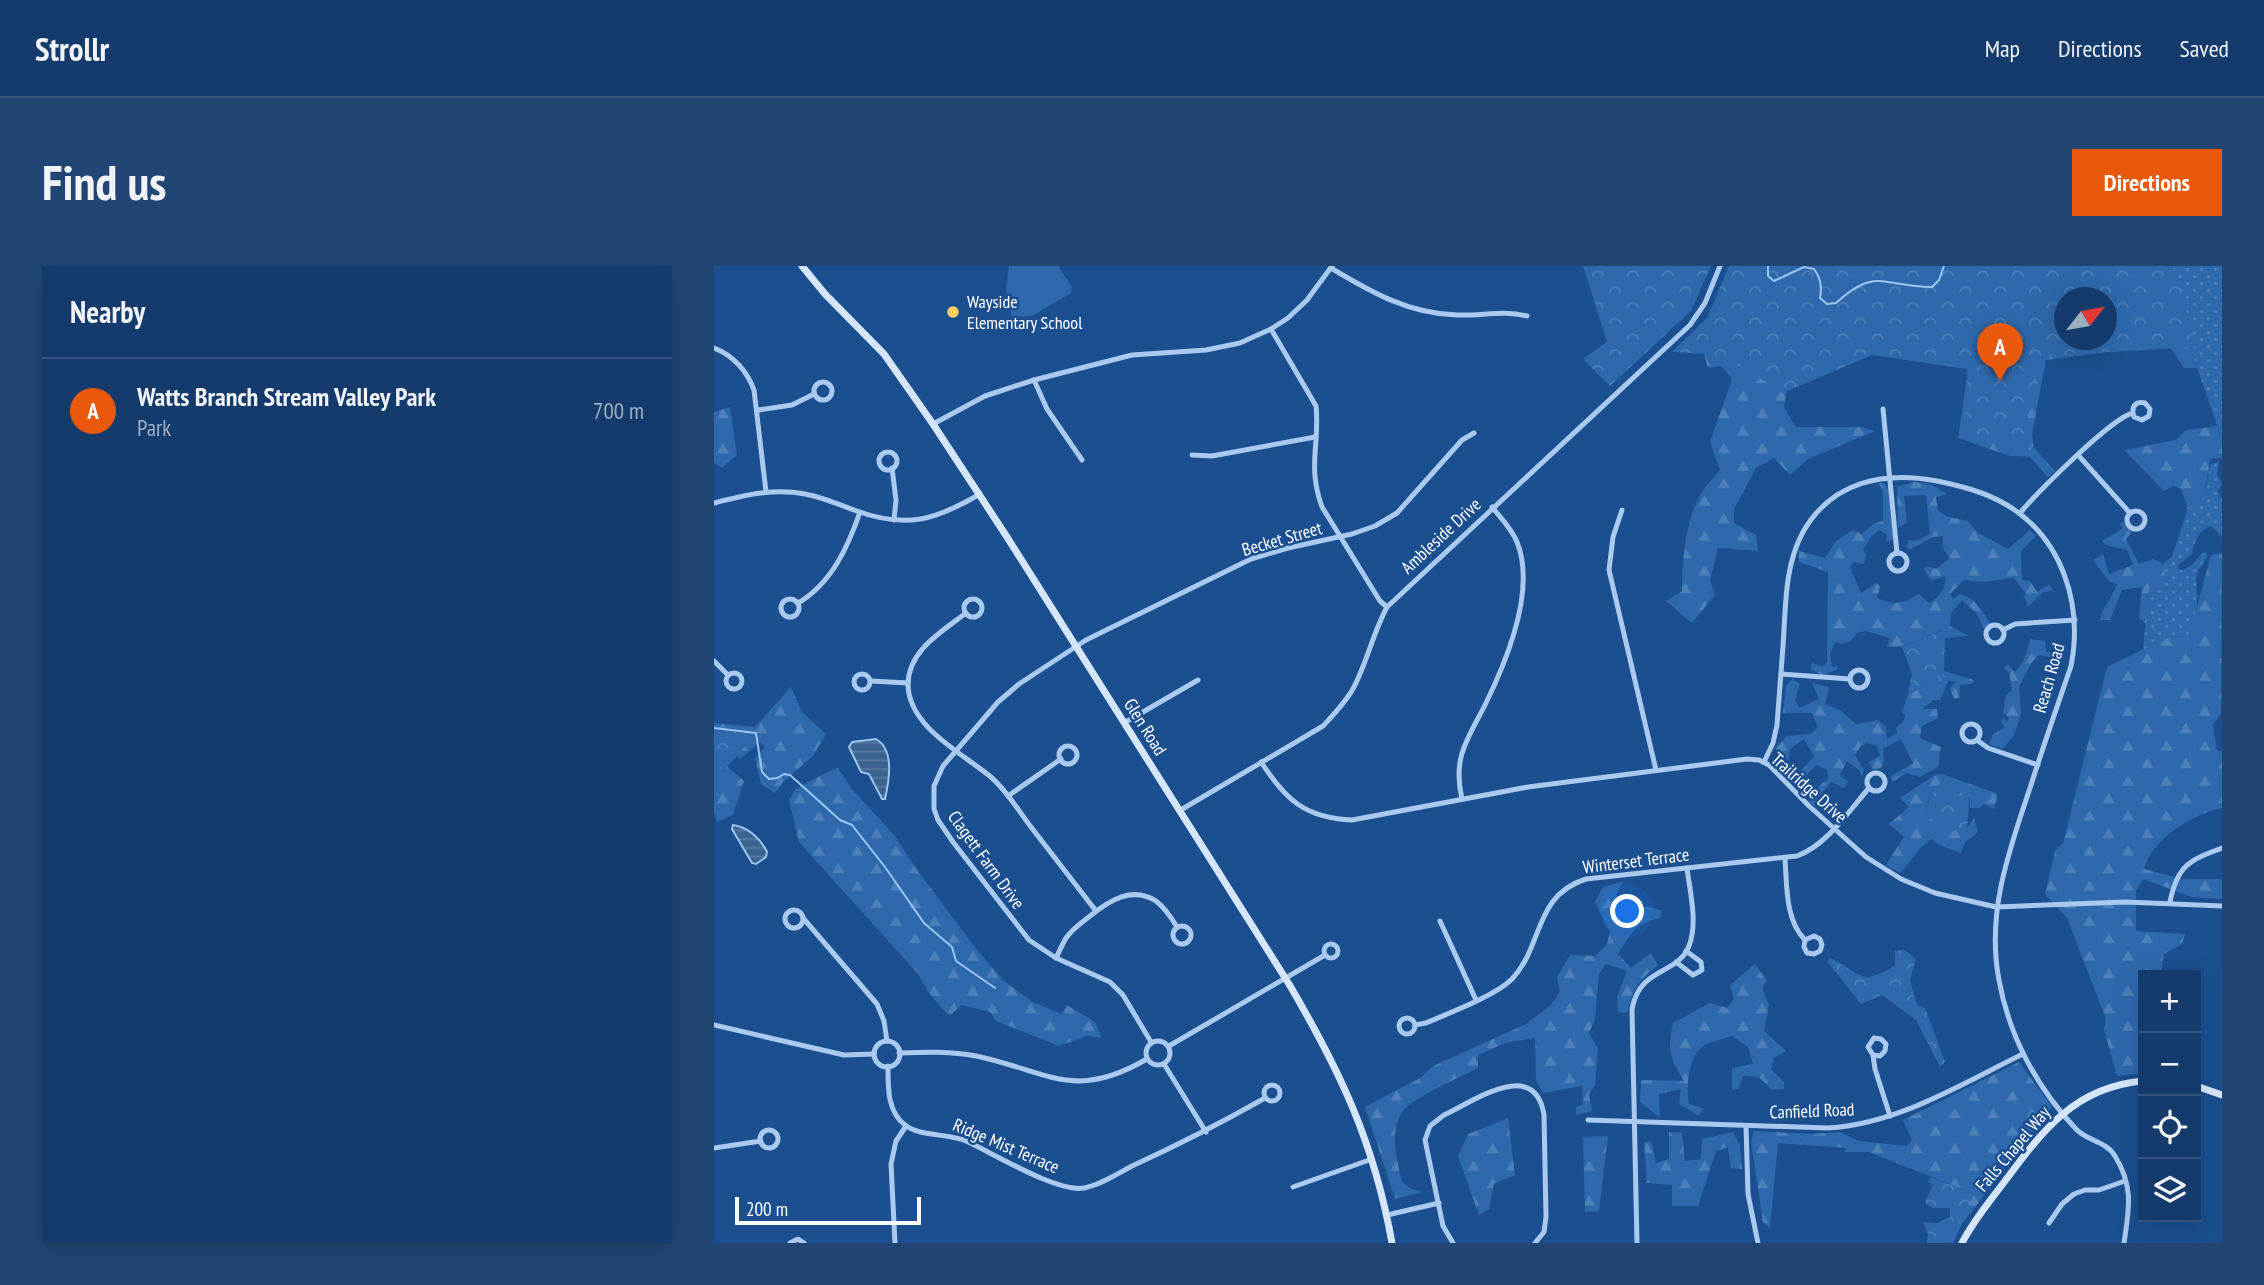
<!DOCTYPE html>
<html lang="en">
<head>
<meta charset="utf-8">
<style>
  :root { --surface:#143b6b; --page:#214673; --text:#f1f3f6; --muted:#9dadc1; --line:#33557e; --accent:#ea580c }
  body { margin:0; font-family:"PT Sans Narrow",sans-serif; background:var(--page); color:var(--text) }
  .controls { position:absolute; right:21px; bottom:21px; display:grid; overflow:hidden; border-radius:0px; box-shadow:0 7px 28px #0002 }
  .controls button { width:63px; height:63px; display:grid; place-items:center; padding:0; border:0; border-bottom:2px solid var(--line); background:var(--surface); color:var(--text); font:35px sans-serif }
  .compass { position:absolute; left:1340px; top:21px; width:63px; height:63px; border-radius:50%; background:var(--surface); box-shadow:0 7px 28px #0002; rotate:59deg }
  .scale { position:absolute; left:21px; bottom:18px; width:186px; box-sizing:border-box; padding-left:7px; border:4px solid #fff; border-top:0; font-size:19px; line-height:24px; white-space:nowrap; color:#fff; -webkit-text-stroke:5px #1b4f8f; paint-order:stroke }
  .you { position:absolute; left:914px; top:646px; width:24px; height:24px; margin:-18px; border:5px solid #fff; border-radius:50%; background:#1a73e8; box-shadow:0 0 0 10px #1a73e833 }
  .badge { display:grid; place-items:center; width:46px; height:46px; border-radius:50%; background:var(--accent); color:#fff; font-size:23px; font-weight:700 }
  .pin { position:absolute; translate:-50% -58px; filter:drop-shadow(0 2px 4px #0008) }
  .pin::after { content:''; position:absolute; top:37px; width:24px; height:21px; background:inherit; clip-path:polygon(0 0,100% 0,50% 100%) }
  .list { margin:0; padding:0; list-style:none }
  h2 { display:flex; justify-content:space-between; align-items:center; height:91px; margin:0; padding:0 28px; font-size:30px }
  h2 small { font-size:23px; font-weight:400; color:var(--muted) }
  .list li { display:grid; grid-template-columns:46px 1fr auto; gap:21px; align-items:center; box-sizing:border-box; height:105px; padding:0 28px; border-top:2px solid var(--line) }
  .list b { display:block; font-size:26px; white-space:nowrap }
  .list p { margin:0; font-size:23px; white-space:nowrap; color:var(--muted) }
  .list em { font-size:23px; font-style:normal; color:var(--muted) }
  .icon { flex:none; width:38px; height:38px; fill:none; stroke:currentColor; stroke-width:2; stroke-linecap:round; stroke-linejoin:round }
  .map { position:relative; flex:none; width:1508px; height:977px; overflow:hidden; border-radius:0px }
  header { display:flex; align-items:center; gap:42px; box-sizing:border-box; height:98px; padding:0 35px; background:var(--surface); border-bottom:2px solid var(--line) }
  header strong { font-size:33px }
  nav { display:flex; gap:38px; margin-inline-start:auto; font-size:24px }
  .intro { display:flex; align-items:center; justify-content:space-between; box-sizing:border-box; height:168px; padding:0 42px }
  h1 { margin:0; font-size:49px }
  .button { padding:18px 32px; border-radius:0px; background:var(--accent); color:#fff; font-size:24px; font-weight:700 }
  main { display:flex; gap:42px; padding:0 42px }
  aside { flex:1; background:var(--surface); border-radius:0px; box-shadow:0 7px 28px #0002 }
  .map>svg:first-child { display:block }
  .grass { fill:url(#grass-dots) }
  .forest { fill:url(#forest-firs); fill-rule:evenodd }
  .park { fill:url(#park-crowns); fill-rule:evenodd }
  .pitch { fill:#2e69ad }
  .water { fill:url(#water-rules); stroke:#9cc4f0; stroke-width:2 }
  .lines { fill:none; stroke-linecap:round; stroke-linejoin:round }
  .stream { stroke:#9cc4f0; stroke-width:2 }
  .street { stroke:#a9c9ee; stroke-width:5 }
  .secondary { stroke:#d6e6fa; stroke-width:7 }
  .poi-dot { fill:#ffd166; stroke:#1b4f8f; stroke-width:2.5 }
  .labels { text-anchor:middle; stroke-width:5; stroke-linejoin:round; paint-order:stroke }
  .poi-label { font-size:18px; fill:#fff; stroke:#1b4f8f; text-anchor:start }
  .street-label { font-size:18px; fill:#fff; stroke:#1b4f8f }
</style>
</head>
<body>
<header>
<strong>Strollr</strong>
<nav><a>Map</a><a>Directions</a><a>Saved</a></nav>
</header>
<div class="intro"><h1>Find us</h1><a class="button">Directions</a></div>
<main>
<aside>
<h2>Nearby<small></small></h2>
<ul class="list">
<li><span class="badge">A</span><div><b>Watts Branch Stream Valley Park</b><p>Park</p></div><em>700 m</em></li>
</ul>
</aside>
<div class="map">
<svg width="1508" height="977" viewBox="0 0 1508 977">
  <defs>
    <pattern id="grass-dots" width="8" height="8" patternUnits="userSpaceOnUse" patternTransform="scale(1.75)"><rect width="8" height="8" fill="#2e69ad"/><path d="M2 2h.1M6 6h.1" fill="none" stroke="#4d80b9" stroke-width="1.8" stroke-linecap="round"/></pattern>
    <pattern id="forest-firs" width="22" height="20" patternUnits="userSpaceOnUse" patternTransform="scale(1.75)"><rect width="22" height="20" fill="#2e69ad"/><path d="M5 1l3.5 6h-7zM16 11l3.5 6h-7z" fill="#4d80b9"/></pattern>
    <pattern id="park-crowns" width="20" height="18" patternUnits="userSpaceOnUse" patternTransform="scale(1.75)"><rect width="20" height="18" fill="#2e69ad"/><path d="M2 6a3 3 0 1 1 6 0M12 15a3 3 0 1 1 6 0" fill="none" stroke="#4d80b9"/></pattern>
    <pattern id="water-rules" width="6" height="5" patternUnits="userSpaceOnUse" patternTransform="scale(1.75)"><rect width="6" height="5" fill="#3c6290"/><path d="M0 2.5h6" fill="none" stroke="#597aa1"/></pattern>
  </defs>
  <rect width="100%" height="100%" fill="#1b4f8f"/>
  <!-- grass -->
  <g class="grass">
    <path d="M1427 0H1508V173L1450 7Z"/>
    <path d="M1505 195 1503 208 1508 218 1504 225 1508 233V271L1497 260C1485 264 1480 276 1478 288L1464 299 1465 304H1469L1478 299 1488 287 1493 286C1493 296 1486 299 1483 307 1482 313 1483 335 1483 342 1482 351 1478 361 1475 370L1455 371 1429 384 1435 323 1452 313 1449 298C1452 295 1456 293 1458 290 1460 286 1474 243 1474 239L1490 234 1496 199Z"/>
  </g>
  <!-- forest -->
  <g class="forest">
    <path d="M1427 0 1450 7 1483 102H1470L1454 78 1332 94 1318 168 1321 191 1296 190 1244 172 1255 98 1167 82 1073 120 1070 142 1082 161H1147L1161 165 1094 193 1076 209 1060 192 1042 202 1020 243V257L1042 269 1044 285 1004 282 996 314 1001 329 978 357 952 335 968 325C968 294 971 259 985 231 990 221 999 213 1006 204L996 176 1018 113 1007 100 994 102 985 72ZM1350 32H1392V74H1350Z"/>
    <path d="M16 141 23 189 8 202 0 197V146Z"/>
    <path d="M1503 160 1508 173V194L1507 192 1496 193 1490 234 1473 240 1467 223 1459 220 1450 225 1410 184 1462 174 1472 164Z"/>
    <path d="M1199 216 1216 218 1233 228 1222 231 1224 245 1234 251 1254 255 1264 267 1294 283 1316 264 1322 270 1307 285 1308 314 1316 315 1323 326 1335 319 1339 324 1328 327 1314 341 1312 332H1309L1312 328 1300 312C1285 312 1265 320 1251 313L1236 328 1239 333 1246 328C1261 332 1269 345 1276 358L1270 363 1263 348 1248 334 1237 347 1236 360 1255 370 1231 372 1228 364 1188 381H1173L1176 372 1152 365 1143 367C1136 377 1133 379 1121 376L1116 388 1118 401 1124 400 1123 404 1108 409 1097 404 1098 397 1108 400 1113 397 1114 306 1085 296V285L1111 292 1122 275 1139 264 1147 268 1161 257 1169 255V227L1165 217H1170L1174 223 1179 273 1173 276 1172 268 1165 264 1157 271 1149 284 1152 288 1150 298 1139 296 1136 302 1147 327 1162 317 1166 320 1163 332C1181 340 1188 338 1205 328L1215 337C1225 332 1233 321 1231 310L1217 315 1210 303 1213 300 1222 303 1236 292C1230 285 1227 280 1229 270L1219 271 1195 284 1192 280 1195 274 1201 275 1216 268 1212 229 1190 230 1193 256 1184 262 1183 221Z"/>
    <path d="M1409 256 1418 266 1412 273 1425 298 1439 293 1449 298 1452 313 1435 323 1432 358 1425 352 1428 321 1408 324 1396 354H1386C1388 341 1399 331 1403 318L1395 315 1379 294 1389 288 1395 308 1419 299 1413 284 1392 279 1388 275 1409 262 1406 258Z"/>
    <path d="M1508 287 1507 448 1499 459 1503 485H1508V542C1479 548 1438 573 1430 603L1469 613H1508V633L1478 631 1429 613 1422 624V665L1471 668 1468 678 1450 688 1446 709H1429V807L1403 810 1390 764 1392 753 1353 652 1331 628 1341 585 1349 577 1393 401 1455 371 1475 370 1497 289Z"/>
    <path d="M1316 373 1331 375 1332 386H1340L1350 383V389L1340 392 1325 389 1318 396 1305 421 1307 448 1300 469 1289 483 1275 478 1279 468 1291 462 1287 456 1289 452 1294 456 1295 452 1289 447 1292 429 1298 424 1295 407 1290 402 1293 398 1301 406C1311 396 1313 386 1316 373Z"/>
    <path d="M1230 405 1260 414 1258 418 1246 419 1245 432 1240 433 1236 422 1242 415H1234L1226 434H1220L1208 443H1223L1224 452 1208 460 1206 472 1227 481 1224 501 1206 511 1193 507 1178 516 1177 510 1199 497 1187 473 1169 483 1170 495 1167 502 1159 504 1155 496 1166 490 1163 480 1153 477 1147 480 1141 489 1150 504 1148 511 1145 504 1133 495 1126 509 1134 516 1130 522 1117 516 1105 531 1101 540 1095 536 1100 525 1114 512 1113 504 1102 499 1090 512 1086 506 1100 490 1090 473 1076 483 1075 495 1061 483 1073 470 1097 468 1104 461 1098 447H1069L1072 419 1079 413 1086 418 1081 433 1085 442 1105 433 1098 417 1115 421 1111 438 1126 444 1142 458 1164 454 1172 461 1173 473 1183 467 1182 462 1189 456 1191 450 1188 446 1194 428 1225 414 1223 409Z"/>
    <path d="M77 421 88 446 112 468 99 490 69 516 61 527 47 518 41 492 51 481 46 476 26 493 0 468V457L41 461Z"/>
    <path d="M0 489 30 515 19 549 3 556 0 547Z"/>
    <path d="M124 502 137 522 180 569 201 601 260 680 289 714 317 735 347 748 353 739 381 756 388 772 373 770 345 780 282 755 276 746 248 739 235 750 214 726 205 709 85 576 75 534C77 531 78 527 81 524 85 520 119 503 124 502Z"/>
    <path d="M1228 508 1284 528 1280 543 1270 538 1266 542H1256V528L1219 524 1214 535 1213 549 1253 562 1260 552 1264 566 1251 576 1247 587 1225 579 1218 573C1203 582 1198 595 1186 607L1172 599 1190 571 1175 558 1195 541 1186 532 1221 509Z"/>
    <path d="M910 615 903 627 901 640 907 648 933 641 947 644V652C922 656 917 668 904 688L917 702 937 687 944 699C924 715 919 722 913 747L904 746 903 731 913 705 892 698 885 708 881 753 875 767 884 783 881 819 875 828 878 845 862 849V841L869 838 868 820 829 827 822 814 821 772 791 777 764 789V802C747 811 698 832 689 845 678 861 680 880 684 898 688 918 688 921 709 926L681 933 651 841 706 812 719 800 812 758 836 740 846 726 843 711 856 689 881 690 893 678 896 666 881 636 889 621Z"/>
    <path d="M1041 698 1053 715 1048 722 1055 739 1050 765 1072 785 1060 792 1057 803 1070 816V823L1058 824 1045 811 1029 810 1024 823 1018 824V802L1039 798 1034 781 1018 770C1010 773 999 775 991 779 974 789 972 821 975 838L989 842 985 850 965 838 967 823 945 828 946 852 926 836 927 814 970 815C956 793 953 783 959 757L996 737 1013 742 1020 733 1016 719Z"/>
    <path d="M1305 796 1338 841 1248 958 1239 977H1232L1258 927 1155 886H1131L1132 882 1064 877 1056 962 1049 956 1037 876 1040 865 1097 868 1126 866 1145 875 1192 880 1198 874 1189 854Z"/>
    <path d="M794 852 801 909 780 918 775 943 765 949 744 890 754 868Z"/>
    <path d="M955 866 968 867 971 895 987 893 988 873 1019 866 1026 880 1028 903 1017 902 1014 881 1002 885 984 940H958V919L933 917 930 876 937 875 942 897 955 893Z"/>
    <path d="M894 870 885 945 871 946 869 871Z"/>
  </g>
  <!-- park -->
  <g class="park">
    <path d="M869 0H997L977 45 896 120 869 93 893 76Z"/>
    <path d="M1015 0H1459L1483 81 1324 90 1310 171 1341 205 1334 211 1307 181 1246 171 1253 132V103L1158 89 1069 127 1011 89 958 86 993 52ZM1350 32H1392V74H1350Z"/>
    <path d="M1229 364 1231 372 1230 405 1223 409 1225 414 1194 428 1198 408 1188 381Z"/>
    <path d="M0 463 41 468 10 505 7 501 0 511Z"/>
    <path d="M1226 518 1237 525 1256 528 1253 562 1230 567 1213 549C1214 536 1215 527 1226 518Z"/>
    <path d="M1190 684 1202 693 1196 714 1203 739 1211 742 1231 796 1226 801 1202 754 1168 729 1147 738 1113 695 1116 692C1127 696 1144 711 1153 711 1161 711 1173 704 1181 700V685Z"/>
    <path d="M1216 911 1258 927 1256 938 1232 977H1213L1214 968 1209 956 1223 957 1236 951V942H1219L1212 938 1211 935 1219 919 1214 916Z"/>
  </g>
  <!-- pitch -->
  <path class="pitch" d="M295 0H344L358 21 357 27 318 50 298 51 292 23Z"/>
  <!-- water -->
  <g class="water">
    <path d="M162 473C181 484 175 515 171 533H168L155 508 147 506 135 481 138 476Z"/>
    <path d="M19 559C34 561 46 572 53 586L52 591 42 598 38 597 18 563Z"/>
  </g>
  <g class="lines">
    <!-- stream -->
    <g class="stream">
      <path d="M1054 0V10L1060 15 1090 1 1100 3C1107 13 1108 21 1106 32L1113 38 1122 37C1162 0 1169 21 1218 21L1225 14 1230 0"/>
      <path d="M0 462 42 467 48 506 55 513 63 512 70 508 76 509 126 554 138 559 171 601 210 657 238 681 242 695 281 722"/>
    </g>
    <!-- street -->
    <g class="street">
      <path d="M617 2C657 26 695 48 743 49 768 50 789 44 813 50"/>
      <path d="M557 63 602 140C606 178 593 200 608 241L666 335 673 341"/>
      <path d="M0 82C19 89 33 105 40 124L52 226"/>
      <path d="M320 114 333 143 368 194"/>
      <circle cx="109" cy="125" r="9"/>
      <path d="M1169 143 1183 287"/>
      <path d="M44 144 78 139 100 128"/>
      <path d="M219 158 271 130 320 114 418 89 492 84 526 77 557 63 574 52 593 34 618 0"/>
      <circle cx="174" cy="195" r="9"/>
      <path d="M478 189 498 190 601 171"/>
      <path d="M1364 189 1416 247"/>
      <path d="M178 202 182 234 180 254"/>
      <path d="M0 237C31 229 59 222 91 228 108 231 126 239 143 245 192 263 222 254 266 228"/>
      <path d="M908 244 899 271 895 304 942 504"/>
      <circle cx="1422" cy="254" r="9"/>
      <path d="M1306 247C1322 228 1397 152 1419 147 1418 139 1423 135 1431 137L1436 143 1435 150 1428 154 1420 151 1419 147"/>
      <circle cx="1184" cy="296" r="9"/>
      <circle cx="76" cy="342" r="9"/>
      <circle cx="259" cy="342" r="9"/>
      <path d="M84 337C117 318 134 281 146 246"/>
      <path d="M252 347C229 365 194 384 194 419 195 461 248 487 277 511 293 525 304 544 317 561 339 589 360 617 382 645"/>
      <circle cx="1281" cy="368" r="9"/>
      <path d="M1289 364 1301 358 1361 354"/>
      <path d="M0 395 14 409"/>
      <circle cx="1145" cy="413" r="9"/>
      <circle cx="20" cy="415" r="8"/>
      <circle cx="148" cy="416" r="8"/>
      <path d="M1067 408 1136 413"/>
      <path d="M157 415 194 417"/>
      <path d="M410 457 484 414"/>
      <circle cx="1257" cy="467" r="9"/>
      <path d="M1263 474 1274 482 1324 499"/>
      <circle cx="354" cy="489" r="9"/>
      <path d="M547 496C572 534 591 552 638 554L814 521 1033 493 1045 494 1055 499 1095 540 1152 591 1187 613 1221 627 1282 641 1411 636 1508 640"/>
      <path d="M1050 496 1059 477 1063 459C1065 433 1067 406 1069 380 1072 341 1070 301 1089 266 1118 215 1170 205 1223 215 1247 220 1271 226 1293 239 1349 273 1369 339 1357 400 1343 441 1329 481 1316 522 1295 585 1272 647 1285 714 1295 770 1323 822 1362 863 1373 875 1392 875 1401 890 1420 921 1415 943 1410 977"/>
      <circle cx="1162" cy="516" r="9"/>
      <path d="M294 530 347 493"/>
      <path d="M748 533C738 491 754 473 772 437 793 394 822 323 803 276 798 263 787 252 778 241"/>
      <path d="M465 545 609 460C620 448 632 436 640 421 653 396 659 367 673 341L976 59 991 37 1006 0"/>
      <path d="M1071 593C1073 619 1071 654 1091 674L1090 681 1093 687 1100 688 1106 685 1108 679 1106 673 1100 670 1091 674"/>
      <path d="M1456 636C1463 600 1475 594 1508 582"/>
      <circle cx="80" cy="653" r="9"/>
      <path d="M89 652 163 738 170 755 173 775"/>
      <path d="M726 655 762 734"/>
      <circle cx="468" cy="669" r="9"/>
      <circle cx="617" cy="685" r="7"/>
      <path d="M342 692C345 686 348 679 352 672 358 663 368 656 376 650 396 634 418 620 442 635 451 642 457 651 463 661"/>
      <path d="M962 696 979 709 988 704 987 696 972 685"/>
      <circle cx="693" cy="760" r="8"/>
      <path d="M0 759 130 789 160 788"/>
      <path d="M701 759 712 757C735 747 781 730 798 713 830 679 819 630 872 613L1083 590C1113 579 1135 545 1155 522"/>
      <circle cx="444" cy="787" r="12"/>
      <circle cx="173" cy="788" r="13"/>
      <path d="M437 776 409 729 396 716 342 692 315 674 239 576 224 554 220 543V520L229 500 284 436 305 418 372 374 537 293 574 282 638 268 661 260 683 247 748 174 760 167"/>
      <path d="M455 780 611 689"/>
      <path d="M185 787C211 786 237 785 262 790 334 805 359 836 433 793"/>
      <path d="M1159 789 1166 790 1171 785 1172 778 1167 773 1160 772 1154 781 1159 789 1161 803 1176 850"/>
      <path d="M450 798 492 866"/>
      <path d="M174 800C174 821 173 845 191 859 206 871 234 867 252 875 279 887 343 927 370 922 386 919 403 908 418 900 464 879 507 857 551 832"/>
      <circle cx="558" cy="827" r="8"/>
      <path d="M874 854 1114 862C1184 858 1247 818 1309 788"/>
      <path d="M1032 860 1034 928 1044 977"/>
      <circle cx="55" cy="873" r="9"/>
      <path d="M0 882 47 875"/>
      <path d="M579 921 658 893"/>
      <path d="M673 949 725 937"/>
      <path d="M1335 957 1348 938 1360 928 1371 924H1385L1411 915"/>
      <path d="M76 977 84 973 90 977"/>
      <path d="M181 977 177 898 182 875 192 860"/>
      <path d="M739 977 729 960 711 874 716 860 730 849C760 835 821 791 830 849L832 951 830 966 821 977"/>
      <path d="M923 977 918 743C926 700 963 710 975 680 984 657 976 626 973 602"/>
    </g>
    <!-- secondary -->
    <g class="secondary">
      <path d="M88 0 111 28 170 88 219 158 293 271 575 718C626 805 660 876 678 977"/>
      <path d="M1482 820 1508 829"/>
      <path d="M1248 977C1259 955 1276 935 1291 915 1329 864 1361 821 1429 815"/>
    </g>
  </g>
  <!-- markers -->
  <circle class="poi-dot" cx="239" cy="46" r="7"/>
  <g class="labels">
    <!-- poi labels -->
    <g class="poi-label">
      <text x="253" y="42">Wayside<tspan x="253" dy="21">Elementary School</tspan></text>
    </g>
    <!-- street labels -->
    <g class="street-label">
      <text transform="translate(727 270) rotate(-43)" y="6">Ambleside Drive</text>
      <text transform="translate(568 273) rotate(-16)" y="6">Becket Street</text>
      <text transform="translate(1335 412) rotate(-74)" y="6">Reach Road</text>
      <text transform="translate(431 461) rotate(58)" y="6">Glen Road</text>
      <text transform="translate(1095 522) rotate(42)" y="6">Trailridge Drive</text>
      <text transform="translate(272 594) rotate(54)" y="6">Clagett Farm Drive</text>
      <text transform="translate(922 595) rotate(-7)" y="6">Winterset Terrace</text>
      <text transform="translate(1098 845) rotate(-2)" y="6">Canfield Road</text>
      <text transform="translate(292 880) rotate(23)" y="6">Ridge Mist Terrace</text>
      <text transform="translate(1299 883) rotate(-50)" y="6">Falls Chapel Way</text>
    </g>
  </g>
</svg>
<div class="controls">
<button>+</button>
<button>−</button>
<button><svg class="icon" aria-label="locate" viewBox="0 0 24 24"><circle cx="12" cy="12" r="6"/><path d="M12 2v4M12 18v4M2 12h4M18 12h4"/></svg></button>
<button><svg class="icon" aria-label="layers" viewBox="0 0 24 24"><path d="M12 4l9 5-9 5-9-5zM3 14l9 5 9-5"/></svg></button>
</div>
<svg class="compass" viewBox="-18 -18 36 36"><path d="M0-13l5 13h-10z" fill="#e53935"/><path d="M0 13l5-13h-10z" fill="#9dadc1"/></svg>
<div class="scale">200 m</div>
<div class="you"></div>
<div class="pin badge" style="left:1286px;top:115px">A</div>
</div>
</main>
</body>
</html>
